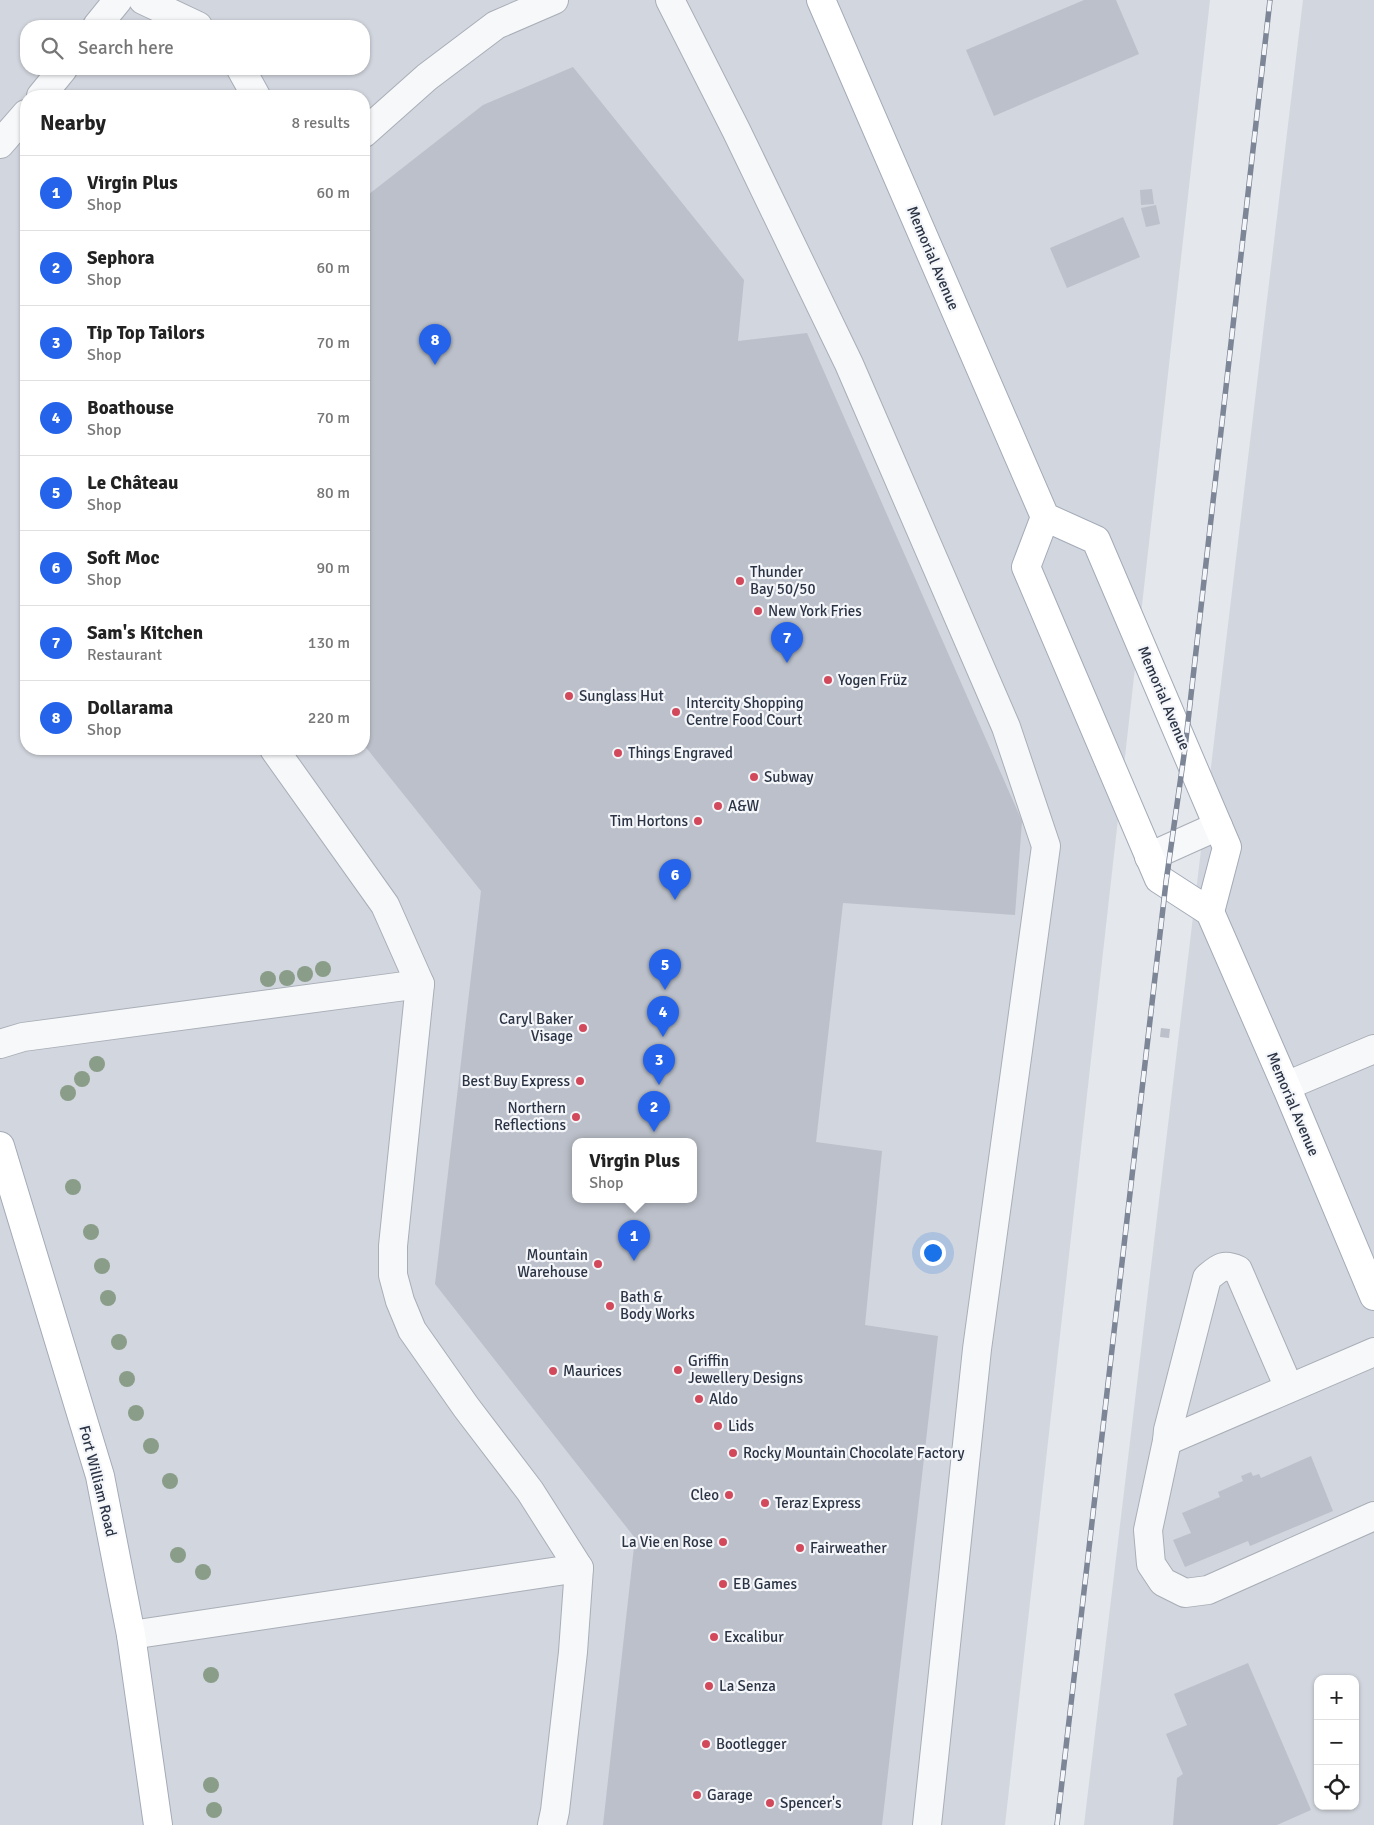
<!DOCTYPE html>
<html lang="en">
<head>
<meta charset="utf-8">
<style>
  :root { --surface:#fff; --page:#f2f2f2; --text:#222; --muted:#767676; --line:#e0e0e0; --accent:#2563eb }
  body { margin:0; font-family:Signika,sans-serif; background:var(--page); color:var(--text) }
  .controls { position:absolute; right:15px; bottom:15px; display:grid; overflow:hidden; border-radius:10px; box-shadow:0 1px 4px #0004 }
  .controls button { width:45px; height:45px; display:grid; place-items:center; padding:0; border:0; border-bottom:1px solid var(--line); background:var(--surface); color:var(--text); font:25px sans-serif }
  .you { position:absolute; left:932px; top:1252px; width:18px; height:18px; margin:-12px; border:4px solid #fff; border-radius:50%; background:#1a73e8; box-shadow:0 0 0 8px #1a73e833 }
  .badge { display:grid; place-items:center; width:32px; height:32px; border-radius:50%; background:var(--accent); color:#fff; font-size:16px; font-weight:700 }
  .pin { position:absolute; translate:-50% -41px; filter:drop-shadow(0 1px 2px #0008) }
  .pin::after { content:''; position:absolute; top:26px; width:18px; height:15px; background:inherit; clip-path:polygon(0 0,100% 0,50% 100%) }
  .popup { position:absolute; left:572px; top:1138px; width:125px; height:65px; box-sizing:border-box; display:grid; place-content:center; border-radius:10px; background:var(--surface); filter:drop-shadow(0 1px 4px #0005); font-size:16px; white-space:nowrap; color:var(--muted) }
  .popup b { font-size:19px; color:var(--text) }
  .popup::after { content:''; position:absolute; left:50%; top:100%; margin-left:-10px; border:10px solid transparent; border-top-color:var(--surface) }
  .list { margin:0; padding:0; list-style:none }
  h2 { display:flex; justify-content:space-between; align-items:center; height:65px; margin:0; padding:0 20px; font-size:21px }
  h2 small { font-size:16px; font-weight:400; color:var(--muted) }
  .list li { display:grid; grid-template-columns:32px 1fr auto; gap:15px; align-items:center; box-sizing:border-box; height:75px; padding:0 20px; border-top:1px solid var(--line) }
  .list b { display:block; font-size:19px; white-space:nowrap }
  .list p { margin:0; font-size:16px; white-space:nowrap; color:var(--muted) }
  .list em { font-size:16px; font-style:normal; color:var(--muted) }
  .icon { flex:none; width:28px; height:28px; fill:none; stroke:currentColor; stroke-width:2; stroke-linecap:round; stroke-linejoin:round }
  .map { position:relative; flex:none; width:1374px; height:1825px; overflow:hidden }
  .search { position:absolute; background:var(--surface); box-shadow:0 1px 4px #0004; left:20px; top:20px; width:350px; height:55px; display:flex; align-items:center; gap:12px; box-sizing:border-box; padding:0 18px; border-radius:20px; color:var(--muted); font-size:19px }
  .panel { position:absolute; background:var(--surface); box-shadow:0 1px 4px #0004; left:20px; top:90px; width:350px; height:665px; border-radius:20px }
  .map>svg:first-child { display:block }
  .built { fill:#d2d6de; fill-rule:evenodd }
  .building { fill:#bbc0ca; fill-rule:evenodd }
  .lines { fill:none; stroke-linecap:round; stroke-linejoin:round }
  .minor-casing { stroke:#a9aeb7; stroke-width:30 }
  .major-casing { stroke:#a3abb8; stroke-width:30 }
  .minor { stroke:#f7f8fa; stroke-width:28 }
  .major { stroke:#fff; stroke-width:28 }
  .rail-casing { stroke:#7d8696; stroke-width:5.5 }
  .rail { stroke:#f4f6f9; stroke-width:4; stroke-dasharray:11; stroke-linecap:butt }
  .tree { fill:#899d89 }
  .poi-dot { fill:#d1495b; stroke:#f4f6f9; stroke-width:2 }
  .labels { text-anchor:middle; stroke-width:4.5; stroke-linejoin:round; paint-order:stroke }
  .street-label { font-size:15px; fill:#2b3445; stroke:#f4f6f9 }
  .poi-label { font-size:15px; fill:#2b3445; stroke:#f4f6f9; text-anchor:start }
</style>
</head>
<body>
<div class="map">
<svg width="1374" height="1825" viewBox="0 0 1374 1825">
  <rect width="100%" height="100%" fill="#e4e7ec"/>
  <!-- built -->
  <g class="built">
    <path d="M0 0H1210L1005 1825H0ZM26 26H364V69H26ZM26 96H364V749H26ZM575 1142H693V1200H575Z"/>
    <path d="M1303 0H1374V1825H1084ZM1318 1679H1355V1806H1318Z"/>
  </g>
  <!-- building -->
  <g class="building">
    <path d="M1084 0H1116L1139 54 994 116 966 50Z"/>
    <path d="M573 67 744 280 738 341 807 333 1022 821 1015 915 843 903 816 1142 882 1151 865 1325 938 1336 882 1825H603L635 1538 435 1284 481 891 364 745V198L483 105ZM575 1142H693V1200H575Z"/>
    <path d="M1152 189 1154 204 1141 205 1140 190Z"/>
    <path d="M1156 205 1160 224 1146 227 1141 208Z"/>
    <path d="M1123 217 1140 257 1067 288 1050 248Z"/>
    <path d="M1161 1028 1170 1029 1169 1038 1160 1037Z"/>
    <path d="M1311 1456 1333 1511 1250 1546 1248 1541 1185 1567 1173 1540 1191 1533 1182 1513 1220 1497 1218 1492 1243 1481 1241 1476 1251 1472 1253 1476 1259 1474 1261 1478Z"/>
    <path d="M1248 1663 1311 1810 1277 1825H1173L1177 1778 1183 1774 1166 1734 1187 1725 1174 1694Z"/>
  </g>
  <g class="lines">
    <!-- minor casing -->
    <g class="minor-casing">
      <g id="minor">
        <path d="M143 0 198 26"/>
        <path d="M670 0 736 130 849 364 1006 727 1046 846 977 1349 927 1825"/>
        <path d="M97 26 118 0"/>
        <path d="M241 69 256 96"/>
        <path d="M41 96 63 69"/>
        <path d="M364 133 427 77 496 25 554 0"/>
        <path d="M0 144 26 114"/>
        <path d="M274 749 385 905 420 984 393 1246V1275L400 1301 412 1330 466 1407 530 1491 579 1568 573 1652 555 1811 552 1825"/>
        <path d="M1149 857 1218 826"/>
        <path d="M0 1044 23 1037 420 984"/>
        <path d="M1286 1086 1374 1049"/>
        <path d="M1289 1388 1238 1270C1223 1263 1219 1268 1207 1278L1168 1430 1167 1441 1148 1530 1151 1564 1163 1582 1185 1593 1208 1590 1374 1516"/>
        <path d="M1167 1441 1374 1352"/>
        <path d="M131 1635 579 1568"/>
      </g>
    </g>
    <!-- major casing -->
    <g class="major-casing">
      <g id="major">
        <path d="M821 0 1045 517 1096 540 1227 847 1210 912"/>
        <path d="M1045 517 1026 567 1159 879 1210 912 1286 1086 1374 1296"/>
        <path d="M0 1146 100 1476 131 1635 158 1825"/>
      </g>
    </g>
    <!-- minor -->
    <use href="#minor" class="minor"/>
    <!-- major -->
    <use href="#major" class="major"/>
    <!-- rail casing -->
    <g class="rail-casing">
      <path id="rail" d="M1057 1825 1166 882 1185 748 1270 0"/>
    </g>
    <!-- rail -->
    <use href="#rail" class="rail"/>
  </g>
  <!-- trees -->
  <g class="tree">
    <circle cx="323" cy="969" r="8"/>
    <circle cx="305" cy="974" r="8"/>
    <circle cx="287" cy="978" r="8"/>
    <circle cx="268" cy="979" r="8"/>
    <circle cx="97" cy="1064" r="8"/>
    <circle cx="82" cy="1079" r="8"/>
    <circle cx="68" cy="1093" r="8"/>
    <circle cx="73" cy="1187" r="8"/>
    <circle cx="91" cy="1232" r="8"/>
    <circle cx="102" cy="1266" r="8"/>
    <circle cx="108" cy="1298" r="8"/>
    <circle cx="119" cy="1342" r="8"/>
    <circle cx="127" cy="1379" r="8"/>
    <circle cx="136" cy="1413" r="8"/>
    <circle cx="151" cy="1446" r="8"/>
    <circle cx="170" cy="1481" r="8"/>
    <circle cx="178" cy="1555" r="8"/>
    <circle cx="203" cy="1572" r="8"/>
    <circle cx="211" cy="1675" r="8"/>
    <circle cx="211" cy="1785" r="8"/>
    <circle cx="214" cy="1810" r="8"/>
  </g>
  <!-- markers -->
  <g class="poi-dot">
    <circle cx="740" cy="581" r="5"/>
    <circle cx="758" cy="611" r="5"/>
    <circle cx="828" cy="680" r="5"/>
    <circle cx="569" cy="696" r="5"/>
    <circle cx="676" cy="712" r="5"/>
    <circle cx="618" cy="753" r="5"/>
    <circle cx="754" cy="777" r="5"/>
    <circle cx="718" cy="806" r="5"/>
    <circle cx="698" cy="821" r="5"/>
    <circle cx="583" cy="1028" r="5"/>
    <circle cx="580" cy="1081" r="5"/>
    <circle cx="576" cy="1117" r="5"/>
    <circle cx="598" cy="1264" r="5"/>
    <circle cx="610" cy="1306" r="5"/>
    <circle cx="678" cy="1370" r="5"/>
    <circle cx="553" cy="1371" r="5"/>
    <circle cx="699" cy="1399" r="5"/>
    <circle cx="718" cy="1426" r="5"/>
    <circle cx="733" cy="1453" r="5"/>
    <circle cx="729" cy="1495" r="5"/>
    <circle cx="765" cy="1503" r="5"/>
    <circle cx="723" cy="1542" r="5"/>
    <circle cx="800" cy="1548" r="5"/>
    <circle cx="723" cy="1584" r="5"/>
    <circle cx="714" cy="1637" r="5"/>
    <circle cx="709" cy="1686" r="5"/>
    <circle cx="706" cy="1744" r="5"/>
    <circle cx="697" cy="1795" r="5"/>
    <circle cx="770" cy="1803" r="5"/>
  </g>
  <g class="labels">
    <!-- street labels -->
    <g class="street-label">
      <text transform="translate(933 258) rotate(67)" y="5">Memorial Avenue</text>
      <text transform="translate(1164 698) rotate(67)" y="5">Memorial Avenue</text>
      <text transform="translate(1293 1104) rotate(67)" y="5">Memorial Avenue</text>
      <text transform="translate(98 1481) rotate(76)" y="5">Fort William Road</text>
    </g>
    <!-- poi labels -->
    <g class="poi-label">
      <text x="750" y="577">Thunder<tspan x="750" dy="17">Bay 50/50</tspan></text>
      <text x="768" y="616">New York Fries</text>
      <text x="838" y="685">Yogen Früz</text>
      <text x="579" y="701">Sunglass Hut</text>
      <text x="686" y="708">Intercity Shopping<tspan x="686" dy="17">Centre Food Court</tspan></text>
      <text x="628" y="758">Things Engraved</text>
      <text x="764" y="782">Subway</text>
      <text x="728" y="811">A&amp;W</text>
      <text x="688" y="826" text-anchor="end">Tim Hortons</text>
      <text x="573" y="1024" text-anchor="end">Caryl Baker<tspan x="573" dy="17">Visage</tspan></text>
      <text x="570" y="1086" text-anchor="end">Best Buy Express</text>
      <text x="566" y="1113" text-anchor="end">Northern<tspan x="566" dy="17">Reflections</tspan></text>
      <text x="588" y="1260" text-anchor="end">Mountain<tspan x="588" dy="17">Warehouse</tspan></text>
      <text x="620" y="1302">Bath &amp;<tspan x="620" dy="17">Body Works</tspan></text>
      <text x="688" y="1366">Griffin<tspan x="688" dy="17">Jewellery Designs</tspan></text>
      <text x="563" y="1376">Maurices</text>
      <text x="709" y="1404">Aldo</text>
      <text x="728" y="1431">Lids</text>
      <text x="743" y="1458">Rocky Mountain Chocolate Factory</text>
      <text x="719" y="1500" text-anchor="end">Cleo</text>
      <text x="775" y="1508">Teraz Express</text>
      <text x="713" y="1547" text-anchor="end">La Vie en Rose</text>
      <text x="810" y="1553">Fairweather</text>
      <text x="733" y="1589">EB Games</text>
      <text x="724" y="1642">Excalibur</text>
      <text x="719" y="1691">La Senza</text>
      <text x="716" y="1749">Bootlegger</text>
      <text x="707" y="1800">Garage</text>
      <text x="780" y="1808">Spencer's</text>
    </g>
  </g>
</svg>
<div class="controls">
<button>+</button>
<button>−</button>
<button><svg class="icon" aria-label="locate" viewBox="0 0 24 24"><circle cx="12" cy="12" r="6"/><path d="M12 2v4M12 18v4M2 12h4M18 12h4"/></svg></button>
</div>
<div class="you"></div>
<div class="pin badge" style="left:634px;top:1261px">1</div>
<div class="popup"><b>Virgin Plus</b>Shop</div>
<div class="pin badge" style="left:654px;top:1132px">2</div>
<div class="pin badge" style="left:659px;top:1085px">3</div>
<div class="pin badge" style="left:663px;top:1037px">4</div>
<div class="pin badge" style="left:665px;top:990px">5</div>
<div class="pin badge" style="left:675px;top:900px">6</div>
<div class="pin badge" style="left:787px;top:663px">7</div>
<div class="pin badge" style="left:435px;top:365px">8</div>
<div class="search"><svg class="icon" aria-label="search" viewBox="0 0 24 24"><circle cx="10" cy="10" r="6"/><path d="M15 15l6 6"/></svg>Search here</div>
<section class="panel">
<h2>Nearby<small>8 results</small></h2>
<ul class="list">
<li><span class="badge">1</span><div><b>Virgin Plus</b><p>Shop</p></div><em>60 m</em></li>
<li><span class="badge">2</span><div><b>Sephora</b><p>Shop</p></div><em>60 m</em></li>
<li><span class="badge">3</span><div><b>Tip Top Tailors</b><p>Shop</p></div><em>70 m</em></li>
<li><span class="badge">4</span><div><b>Boathouse</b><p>Shop</p></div><em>70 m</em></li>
<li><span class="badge">5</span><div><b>Le Château</b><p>Shop</p></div><em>80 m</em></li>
<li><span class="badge">6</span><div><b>Soft Moc</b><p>Shop</p></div><em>90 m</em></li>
<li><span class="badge">7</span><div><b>Sam's Kitchen</b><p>Restaurant</p></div><em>130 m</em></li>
<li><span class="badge">8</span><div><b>Dollarama</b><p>Shop</p></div><em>220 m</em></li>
</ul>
</section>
</div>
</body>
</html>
